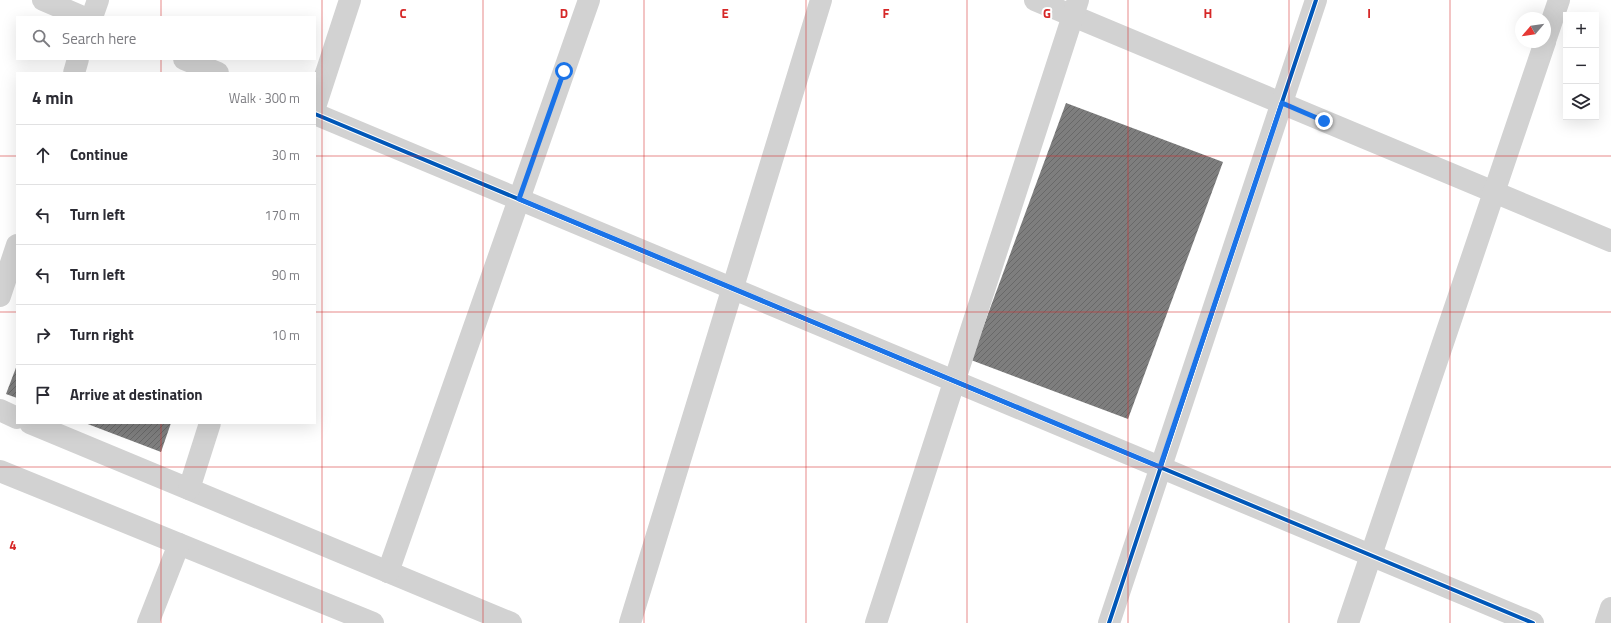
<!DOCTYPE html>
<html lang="en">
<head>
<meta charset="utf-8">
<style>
  :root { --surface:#fff; --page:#f2f2f3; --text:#2b2b33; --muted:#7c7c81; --line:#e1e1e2 }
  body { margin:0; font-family:"Titillium Web",sans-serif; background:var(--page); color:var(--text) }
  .controls { position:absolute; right:12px; top:12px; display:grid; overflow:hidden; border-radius:0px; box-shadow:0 4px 16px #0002 }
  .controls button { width:36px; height:36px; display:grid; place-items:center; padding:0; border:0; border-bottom:1px solid var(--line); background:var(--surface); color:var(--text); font:20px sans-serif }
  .compass { position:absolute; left:1515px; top:12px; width:36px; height:36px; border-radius:50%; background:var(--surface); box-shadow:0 4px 16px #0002; rotate:241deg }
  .stop { position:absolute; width:12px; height:12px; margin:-9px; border:3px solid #1a73e8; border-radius:50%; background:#fff }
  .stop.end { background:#1a73e8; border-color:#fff; box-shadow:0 1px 4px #0008 }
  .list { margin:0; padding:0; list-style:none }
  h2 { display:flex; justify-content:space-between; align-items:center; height:52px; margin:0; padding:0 16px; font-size:17px }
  h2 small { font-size:13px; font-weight:400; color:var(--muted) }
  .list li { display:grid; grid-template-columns:26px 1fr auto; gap:12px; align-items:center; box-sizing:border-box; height:60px; padding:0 16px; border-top:1px solid var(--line) }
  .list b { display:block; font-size:15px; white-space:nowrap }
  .list em { font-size:13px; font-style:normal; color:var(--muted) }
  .icon { flex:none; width:22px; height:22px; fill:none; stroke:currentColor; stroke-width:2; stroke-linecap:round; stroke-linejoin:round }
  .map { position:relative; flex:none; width:1611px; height:623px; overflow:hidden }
  .search { position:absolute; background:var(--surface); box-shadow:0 4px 16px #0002; left:16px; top:16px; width:300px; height:44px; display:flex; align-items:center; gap:10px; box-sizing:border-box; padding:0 14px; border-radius:0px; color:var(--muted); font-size:15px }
  .panel { position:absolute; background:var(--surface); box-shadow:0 4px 16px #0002; left:16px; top:72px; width:300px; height:352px; border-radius:0px }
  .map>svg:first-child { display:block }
  .building { fill:url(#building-hatch) }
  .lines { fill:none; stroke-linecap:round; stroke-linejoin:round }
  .minor { stroke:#d2d2d2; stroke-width:22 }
  .cycleway-casing { stroke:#fff; stroke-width:6 }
  .cycleway { stroke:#0057b8; stroke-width:4 }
  .route { stroke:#1a73e8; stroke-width:5 }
  .grid { fill:none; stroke:#d62828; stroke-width:1; stroke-opacity:0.55 }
  .grid-label { font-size:13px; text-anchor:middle; font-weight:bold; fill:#d62828; stroke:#fff; stroke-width:4; stroke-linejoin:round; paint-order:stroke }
</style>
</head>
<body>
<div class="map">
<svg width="1611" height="623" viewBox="0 0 1611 623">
  <defs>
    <pattern id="building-hatch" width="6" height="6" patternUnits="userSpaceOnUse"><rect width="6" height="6" fill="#7e7e7e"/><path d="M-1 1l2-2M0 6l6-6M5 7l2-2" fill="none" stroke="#686868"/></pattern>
  </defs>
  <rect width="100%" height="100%" fill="#fff"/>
  <!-- building -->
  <g class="building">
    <path d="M1066 103 1223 162 1128 419 971 360Z"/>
    <path d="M17 365V398L6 394Z"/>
    <path d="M85 423H171L161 452Z"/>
  </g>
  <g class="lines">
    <!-- minor -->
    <g class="minor">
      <path d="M43 0 83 17"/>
      <path d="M1035 0 1611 241"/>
      <path d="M92 17 98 0"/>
      <path d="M1545 41 1559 0"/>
      <path d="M184 59 218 73"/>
      <path d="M74 73 78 59"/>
      <path d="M315 107 350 0"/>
      <path d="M315 114 1533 623"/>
      <path d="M0 296 17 245"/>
      <path d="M0 410 17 418"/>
      <path d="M30 423 511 623"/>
      <path d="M0 471 373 623"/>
      <path d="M189 489 210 423"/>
      <path d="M388 572 589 0"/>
      <path d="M148 623 179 544"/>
      <path d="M630 623 821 0"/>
      <path d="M876 623 1078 0"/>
      <path d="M1109 623 1316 0"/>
      <path d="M1348 623 1545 42"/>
      <path d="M1606 623 1611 608"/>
    </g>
    <!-- cycleway casing -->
    <g class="cycleway-casing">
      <g id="cycleway">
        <path d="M315 114 1533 623"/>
        <path d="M1109 623 1316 0"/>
      </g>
    </g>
    <!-- cycleway -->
    <use href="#cycleway" class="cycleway"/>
  </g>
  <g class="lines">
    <!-- route -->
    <path class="route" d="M564 71 519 199 1160 467 1282 103 1324 121"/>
  </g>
  <!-- grid -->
  <path class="grid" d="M161 0V17M322 0V623M483 0V623M644 0V623M806 0V623M967 0V623M1128 0V623M1289 0V623M1450 0V623M161 59V73M0 156H17M315 156H1611M0 312H17M315 312H1611M161 423V623M0 467H1611"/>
  <g class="grid-label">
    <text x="403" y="18">C</text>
    <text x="564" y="18">D</text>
    <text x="725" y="18">E</text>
    <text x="886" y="18">F</text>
    <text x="1047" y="18">G</text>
    <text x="1208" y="18">H</text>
    <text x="1369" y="18">I</text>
    <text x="13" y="550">4</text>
  </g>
</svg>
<div class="controls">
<button>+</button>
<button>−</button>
<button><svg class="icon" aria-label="layers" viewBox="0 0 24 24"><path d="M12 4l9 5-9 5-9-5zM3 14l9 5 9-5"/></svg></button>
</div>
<svg class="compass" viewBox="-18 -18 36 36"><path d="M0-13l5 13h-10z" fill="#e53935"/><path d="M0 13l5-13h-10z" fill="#7c7c81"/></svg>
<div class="stop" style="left:564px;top:71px"></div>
<div class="stop end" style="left:1324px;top:121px"></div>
<div class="search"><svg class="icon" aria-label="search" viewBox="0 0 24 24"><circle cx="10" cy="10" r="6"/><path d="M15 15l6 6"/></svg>Search here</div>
<section class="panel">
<h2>4 min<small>Walk · 300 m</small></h2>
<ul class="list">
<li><svg class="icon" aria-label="ahead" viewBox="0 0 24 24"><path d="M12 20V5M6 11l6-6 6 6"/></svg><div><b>Continue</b></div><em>30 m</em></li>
<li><svg class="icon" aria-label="left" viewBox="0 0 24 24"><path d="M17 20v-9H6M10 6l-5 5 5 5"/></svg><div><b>Turn left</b></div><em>170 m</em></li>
<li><svg class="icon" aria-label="left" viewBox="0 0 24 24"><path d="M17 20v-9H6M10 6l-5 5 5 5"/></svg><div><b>Turn left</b></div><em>90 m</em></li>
<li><svg class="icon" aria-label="right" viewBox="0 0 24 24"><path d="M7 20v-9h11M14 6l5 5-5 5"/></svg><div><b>Turn right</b></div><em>10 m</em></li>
<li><svg class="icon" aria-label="arrive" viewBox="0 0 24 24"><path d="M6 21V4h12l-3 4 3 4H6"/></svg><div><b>Arrive at destination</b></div></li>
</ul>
</section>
</div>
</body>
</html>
